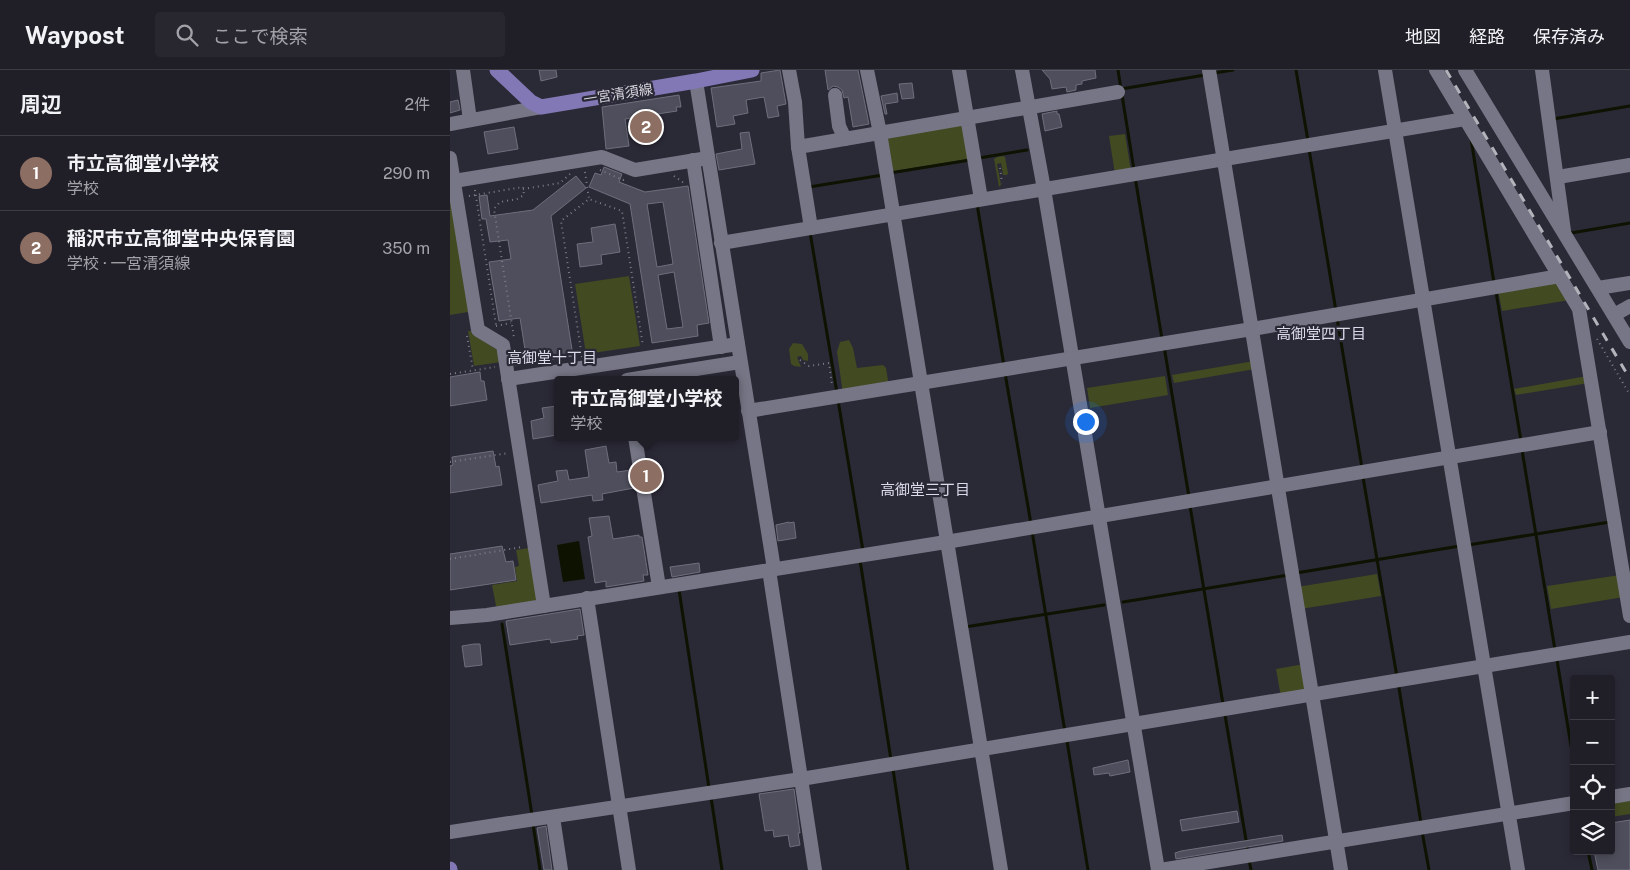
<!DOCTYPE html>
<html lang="ja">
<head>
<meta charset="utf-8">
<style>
  :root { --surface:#201f28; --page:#282730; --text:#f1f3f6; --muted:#a2a2a8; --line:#3d3d45; --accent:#2563eb }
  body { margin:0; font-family:"Public Sans","Noto Sans JP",sans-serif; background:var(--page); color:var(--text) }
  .controls { position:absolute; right:15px; bottom:15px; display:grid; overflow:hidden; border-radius:5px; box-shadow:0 2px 8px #0003 }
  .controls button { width:45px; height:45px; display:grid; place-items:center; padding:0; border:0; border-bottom:1px solid var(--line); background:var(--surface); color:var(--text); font:25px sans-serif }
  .you { position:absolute; left:635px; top:351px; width:18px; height:18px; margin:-12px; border:4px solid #fff; border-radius:50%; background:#1a73e8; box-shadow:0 0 0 8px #1a73e833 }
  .badge { display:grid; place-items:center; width:32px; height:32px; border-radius:50%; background:var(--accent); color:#fff; font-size:16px; font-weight:700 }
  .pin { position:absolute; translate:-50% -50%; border:2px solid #fff; box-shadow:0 1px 5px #0006 }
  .popup { position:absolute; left:104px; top:306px; width:185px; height:65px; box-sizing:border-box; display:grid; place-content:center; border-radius:5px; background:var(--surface); filter:drop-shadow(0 1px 4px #0005); font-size:16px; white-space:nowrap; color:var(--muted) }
  .popup b { font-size:19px; color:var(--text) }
  .popup::after { content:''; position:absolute; left:50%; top:100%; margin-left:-10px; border:10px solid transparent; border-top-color:var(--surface) }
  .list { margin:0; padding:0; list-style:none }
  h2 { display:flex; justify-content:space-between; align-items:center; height:65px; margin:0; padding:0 20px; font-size:21px }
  h2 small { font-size:16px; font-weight:400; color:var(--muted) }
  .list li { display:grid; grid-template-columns:32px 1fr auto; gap:15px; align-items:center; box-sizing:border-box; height:75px; padding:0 20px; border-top:1px solid var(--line) }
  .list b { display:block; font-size:19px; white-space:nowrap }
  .list p { margin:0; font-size:16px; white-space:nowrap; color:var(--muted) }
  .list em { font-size:16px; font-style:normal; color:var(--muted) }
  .icon { flex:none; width:28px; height:28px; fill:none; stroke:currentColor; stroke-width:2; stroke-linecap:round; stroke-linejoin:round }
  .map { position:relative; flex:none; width:1180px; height:800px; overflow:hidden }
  header { display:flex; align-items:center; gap:30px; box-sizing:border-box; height:70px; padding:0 25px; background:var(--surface); border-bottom:1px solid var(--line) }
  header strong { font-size:24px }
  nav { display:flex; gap:28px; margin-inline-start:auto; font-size:18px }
  .search { width:350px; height:45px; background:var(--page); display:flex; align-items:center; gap:12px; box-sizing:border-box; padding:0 18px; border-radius:5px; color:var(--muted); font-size:19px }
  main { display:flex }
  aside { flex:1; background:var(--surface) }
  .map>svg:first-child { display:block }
  .green { fill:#414a21 }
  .water { fill:#0d1300 }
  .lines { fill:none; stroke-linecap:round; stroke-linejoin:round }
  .stream { stroke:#0d1300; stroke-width:3 }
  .building { fill:#4f4e5c; stroke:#6f6e7d; fill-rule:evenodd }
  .path { stroke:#7d7c87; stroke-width:2; stroke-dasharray:1 4; stroke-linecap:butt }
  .minor { stroke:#777686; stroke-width:14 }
  .major { stroke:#8178b5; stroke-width:15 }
  .rail { stroke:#b3b3bc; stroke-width:3; stroke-dasharray:9 9; stroke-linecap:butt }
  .labels { text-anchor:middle; stroke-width:4.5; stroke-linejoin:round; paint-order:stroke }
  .street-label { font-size:14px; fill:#d5d5dd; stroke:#2a2936 }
  .neighbourhood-label { font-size:15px; fill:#dbdaeb; stroke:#2a2936 }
</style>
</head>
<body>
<header>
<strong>Waypost</strong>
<div class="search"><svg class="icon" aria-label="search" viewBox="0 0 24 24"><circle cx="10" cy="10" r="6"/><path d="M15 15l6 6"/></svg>ここで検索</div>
<nav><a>地図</a><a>経路</a><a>保存済み</a></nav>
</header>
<main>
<aside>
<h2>周辺<small>2件</small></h2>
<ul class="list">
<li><span class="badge" style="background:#8d6e63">1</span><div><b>市立高御堂小学校</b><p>学校</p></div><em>290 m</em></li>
<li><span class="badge" style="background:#8d6e63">2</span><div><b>稲沢市立高御堂中央保育園</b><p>学校 · 一宮清須線</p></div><em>350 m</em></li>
</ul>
</aside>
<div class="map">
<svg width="1180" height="800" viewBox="0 0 1180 800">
  <rect width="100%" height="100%" fill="#2a2936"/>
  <!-- green -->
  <g class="green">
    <path d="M512 52 518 89 438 102 435 65Z"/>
    <path d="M675 64 681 101 665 104 659 66Z"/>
    <path d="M553 86 555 87 558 103 557 105H553L551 93 547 94 551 115 549 117 544 89 547 87Z"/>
    <path d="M0 119 19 240 18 242 0 245Z"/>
    <path d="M179 206 190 276 136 284 125 214Z"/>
    <path d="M1108 210 1120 230 1052 241 1048 220Z"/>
    <path d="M18 261H22V264L49 281 51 292 24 296Z"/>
    <path d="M399 270 403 278 407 298 433 295 436 298 439 316 393 324 387 282 390 272Z"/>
    <path d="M343 273 352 274 358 284V291L353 290 351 286 347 287 351 297 344 296 341 294 339 279Z"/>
    <path d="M804 291 805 299 724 313 722 305Z"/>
    <path d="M715 306 718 325 640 338 637 318Z"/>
    <path d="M1137 306 1139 313 1066 325 1064 319Z"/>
    <path d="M79 478 87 528 84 533 49 538 46 536 42 515 67 511 65 497 69 496 66 480Z"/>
    <path d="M927 504 931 526 851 539 847 517Z"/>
    <path d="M1170 505 1174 527 1101 539 1097 516Z"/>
    <path d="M854 594 858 618 831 627 826 599Z"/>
    <path d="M1180 726V744L1161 747V729Z"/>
  </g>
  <!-- water -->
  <path class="water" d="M129 471 135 509 113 512 107 475Z"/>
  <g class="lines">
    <!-- stream -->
    <g class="stream">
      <path d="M668 0 671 19"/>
      <path d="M846 0 858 71"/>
      <path d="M764 3 783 0"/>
      <path d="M671 19 755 5"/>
      <path d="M672 25 684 100"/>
      <path d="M1103 49 1180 36"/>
      <path d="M1021 69 1044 213"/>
      <path d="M859 79 886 241"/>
      <path d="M529 88 577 80"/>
      <path d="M440 103 520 90"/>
      <path d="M685 107 712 269"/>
      <path d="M359 117 433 105"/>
      <path d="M527 134 554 296"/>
      <path d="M360 162 387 323"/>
      <path d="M1121 163 1180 153"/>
      <path d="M1046 222 1071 371"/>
      <path d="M887 248 912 398"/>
      <path d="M714 276 739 427"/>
      <path d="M555 303 581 454"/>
      <path d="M388 330 413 481"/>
      <path d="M1072 380 1105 580"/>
      <path d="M913 407 947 607"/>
      <path d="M740 436 773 634"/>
      <path d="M582 461 615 662"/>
      <path d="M1018 475 1160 452"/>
      <path d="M410 490 441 690"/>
      <path d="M846 503 1010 476"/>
      <path d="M229 520 259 718"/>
      <path d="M673 532 839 505"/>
      <path d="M52 554 82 745"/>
      <path d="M515 557 654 535"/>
      <path d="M1107 590 1124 694"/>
      <path d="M949 618 971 753"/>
      <path d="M775 645 798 782"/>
      <path d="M617 671 638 800"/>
      <path d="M443 699 458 800"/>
      <path d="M261 727 272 800"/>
      <path d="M83 754 90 800"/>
      <path d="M972 761 979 800"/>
      <path d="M1138 781 1142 800"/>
      <path d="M799 790 801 800"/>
    </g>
  </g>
  <!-- building -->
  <g class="building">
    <path d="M89 0H106L107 7 91 11Z"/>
    <path d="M330 0 336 34 327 36 329 46 318 48 314 27 296 30 298 43 283 46 285 54 267 57 261 18 311 11V3Z"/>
    <path d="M375 0H408L419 54 403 57 398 27 394 28 392 20 388 17 383 16 378 20Z"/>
    <path d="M592 0H645L646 8 632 11V14L626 15V20L617 22 616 17 602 19 600 9Z"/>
    <path d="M462 13 464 28 452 29 449 14Z"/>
    <path d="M447 23 448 32 435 34 437 44H435L431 26Z"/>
    <path d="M229 25 231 37H226L227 41 175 49 179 76 156 79 152 37Z"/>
    <path d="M8 30 10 40 0 43V32Z"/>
    <path d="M607 41V44H609L612 57 595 61 592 44Z"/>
    <path d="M64 57 68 79 38 84 34 62Z"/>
    <path d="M299 62 305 94 269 100 266 84 292 79 290 63Z"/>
    <path d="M154 97 172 104 169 112 195 122 238 116 259 253 247 255 248 266 202 273 180 134 139 117 145 103 151 105ZM213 132 223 194 207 197 197 134ZM224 202 233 257 217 259 208 205Z"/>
    <path d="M126 106 136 118 101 146 123 286 65 295 64 287 76 286 70 248 49 251 39 192 61 189 58 170 40 172 36 149H32L29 126 37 125 40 146 83 140Z"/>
    <path d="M165 154 170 182 151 185 152 194 130 197 127 174 143 172 141 158Z"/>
    <path d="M30 302 31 311H34L37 330 0 336V307Z"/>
    <path d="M107 336V365L83 369 81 351 94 348 92 338Z"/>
    <path d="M156 376 159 393 166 392 167 402 181 400 184 418 152 424 153 430 143 431 142 425 91 433 88 415 108 411 106 401 117 400 119 410 139 407 135 380Z"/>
    <path d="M43 381 46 397 49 396 52 415 0 423V396L3 395 2 387Z"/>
    <path d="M159 446 163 469 189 465V467H192L198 505H193L194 511 156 517V511L145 513 138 467 142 466 139 448Z"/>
    <path d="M339 452V453L344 452 346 468 328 471 326 455Z"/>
    <path d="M52 476 56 492 63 491 66 510 0 520V484Z"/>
    <path d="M249 493 250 502 222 507 220 497Z"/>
    <path d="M130 539 134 565 127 566 128 569 101 573 100 569 60 575 56 551Z"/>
    <path d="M24 574H30L32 595 15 597 12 576Z"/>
    <path d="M678 690 680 702 660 706 659 703 644 705 643 698Z"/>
    <path d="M344 719 350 763H348L350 775 340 777 338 765 324 767 323 760 315 761 309 724Z"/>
    <path d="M787 741 789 752 732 761 730 750Z"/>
    <path d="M1180 750V800H1148L1144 781H1161V753Z"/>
    <path d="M96 756 102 800H94L87 758Z"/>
    <path d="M832 765 833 771 726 789 725 783 731 781Z"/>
  </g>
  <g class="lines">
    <!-- path -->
    <g class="path">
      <path d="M550 98 552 113"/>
      <path d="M150 100 173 110 175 109"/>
      <path d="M135 102 139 129"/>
      <path d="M224 106 234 113"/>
      <path d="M73 119 110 113 120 104"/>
      <path d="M25 120 46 255"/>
      <path d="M19 126 73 117 74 125 67 129 50 132 44 139 64 268"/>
      <path d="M46 256 61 253"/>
      <path d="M17 266 23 300"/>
      <path d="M1147 269 1180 325"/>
      <path d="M67 284 70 297"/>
      <path d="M132 287 111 151 139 129 172 141 193 276"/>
      <path d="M350 290 359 296 379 293 382 315"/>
      <path d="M0 304 45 297"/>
      <path d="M0 392 59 383"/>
      <path d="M0 489 72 477"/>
    </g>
    <!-- minor -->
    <g class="minor">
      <path d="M13 0 20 50"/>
      <path d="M339 0 345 32 348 77 361 158"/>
      <path d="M417 0 430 63 551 800"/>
      <path d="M509 0 531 129"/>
      <path d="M572 0 594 119 708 800"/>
      <path d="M759 0 891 800"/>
      <path d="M935 0 1068 800"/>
      <path d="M986 0 1129 239 1180 546"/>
      <path d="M1015 0 1180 272"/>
      <path d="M1092 0 1114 161"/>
      <path d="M246 11 324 499"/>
      <path d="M385 25 389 56 395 69"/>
      <path d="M0 54 91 37"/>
      <path d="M348 77 668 22"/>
      <path d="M0 88 28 260 53 275 94 536"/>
      <path d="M243 90 271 277"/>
      <path d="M1108 107 1180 95"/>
      <path d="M4 111 152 87 185 100 258 88"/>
      <path d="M271 173 1015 49"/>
      <path d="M1148 218 1180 213"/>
      <path d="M1164 245 1180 236"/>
      <path d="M58 309 288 274"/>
      <path d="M177 310 290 292"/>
      <path d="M298 341 802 259 1110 206"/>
      <path d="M185 367 209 517"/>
      <path d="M319 500 365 800"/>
      <path d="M137 528 179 800"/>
      <path d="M0 548 37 545 496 472 1150 362"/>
      <path d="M1161 727 1180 724"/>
      <path d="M103 747 111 800"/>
      <path d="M0 762 351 709 1180 572"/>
      <path d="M710 800 1124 733"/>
    </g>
    <!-- major -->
    <g class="major">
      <path d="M47 0 81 32 91 37 246 11 302 0"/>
      <path d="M0 799V800"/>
    </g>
    <!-- rail -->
    <path class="rail" d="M996 0 1180 309"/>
  </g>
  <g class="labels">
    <!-- street labels -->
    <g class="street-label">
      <text transform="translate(168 24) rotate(-9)" y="5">一宮清須線</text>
    </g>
    <!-- neighbourhood labels -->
    <g class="neighbourhood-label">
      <text x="871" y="269">高御堂四丁目</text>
      <text x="102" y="293">高御堂十丁目</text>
      <text x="475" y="425">高御堂三丁目</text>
    </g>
  </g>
</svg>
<div class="controls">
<button>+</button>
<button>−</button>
<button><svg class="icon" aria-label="locate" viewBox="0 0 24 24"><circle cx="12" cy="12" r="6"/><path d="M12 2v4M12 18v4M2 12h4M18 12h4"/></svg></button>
<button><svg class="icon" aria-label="layers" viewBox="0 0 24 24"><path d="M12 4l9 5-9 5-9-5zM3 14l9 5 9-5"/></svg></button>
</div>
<div class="you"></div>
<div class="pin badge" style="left:196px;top:406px;background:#8d6e63">1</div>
<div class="popup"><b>市立高御堂小学校</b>学校</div>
<div class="pin badge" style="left:196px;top:57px;background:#8d6e63">2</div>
</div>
</main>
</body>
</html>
